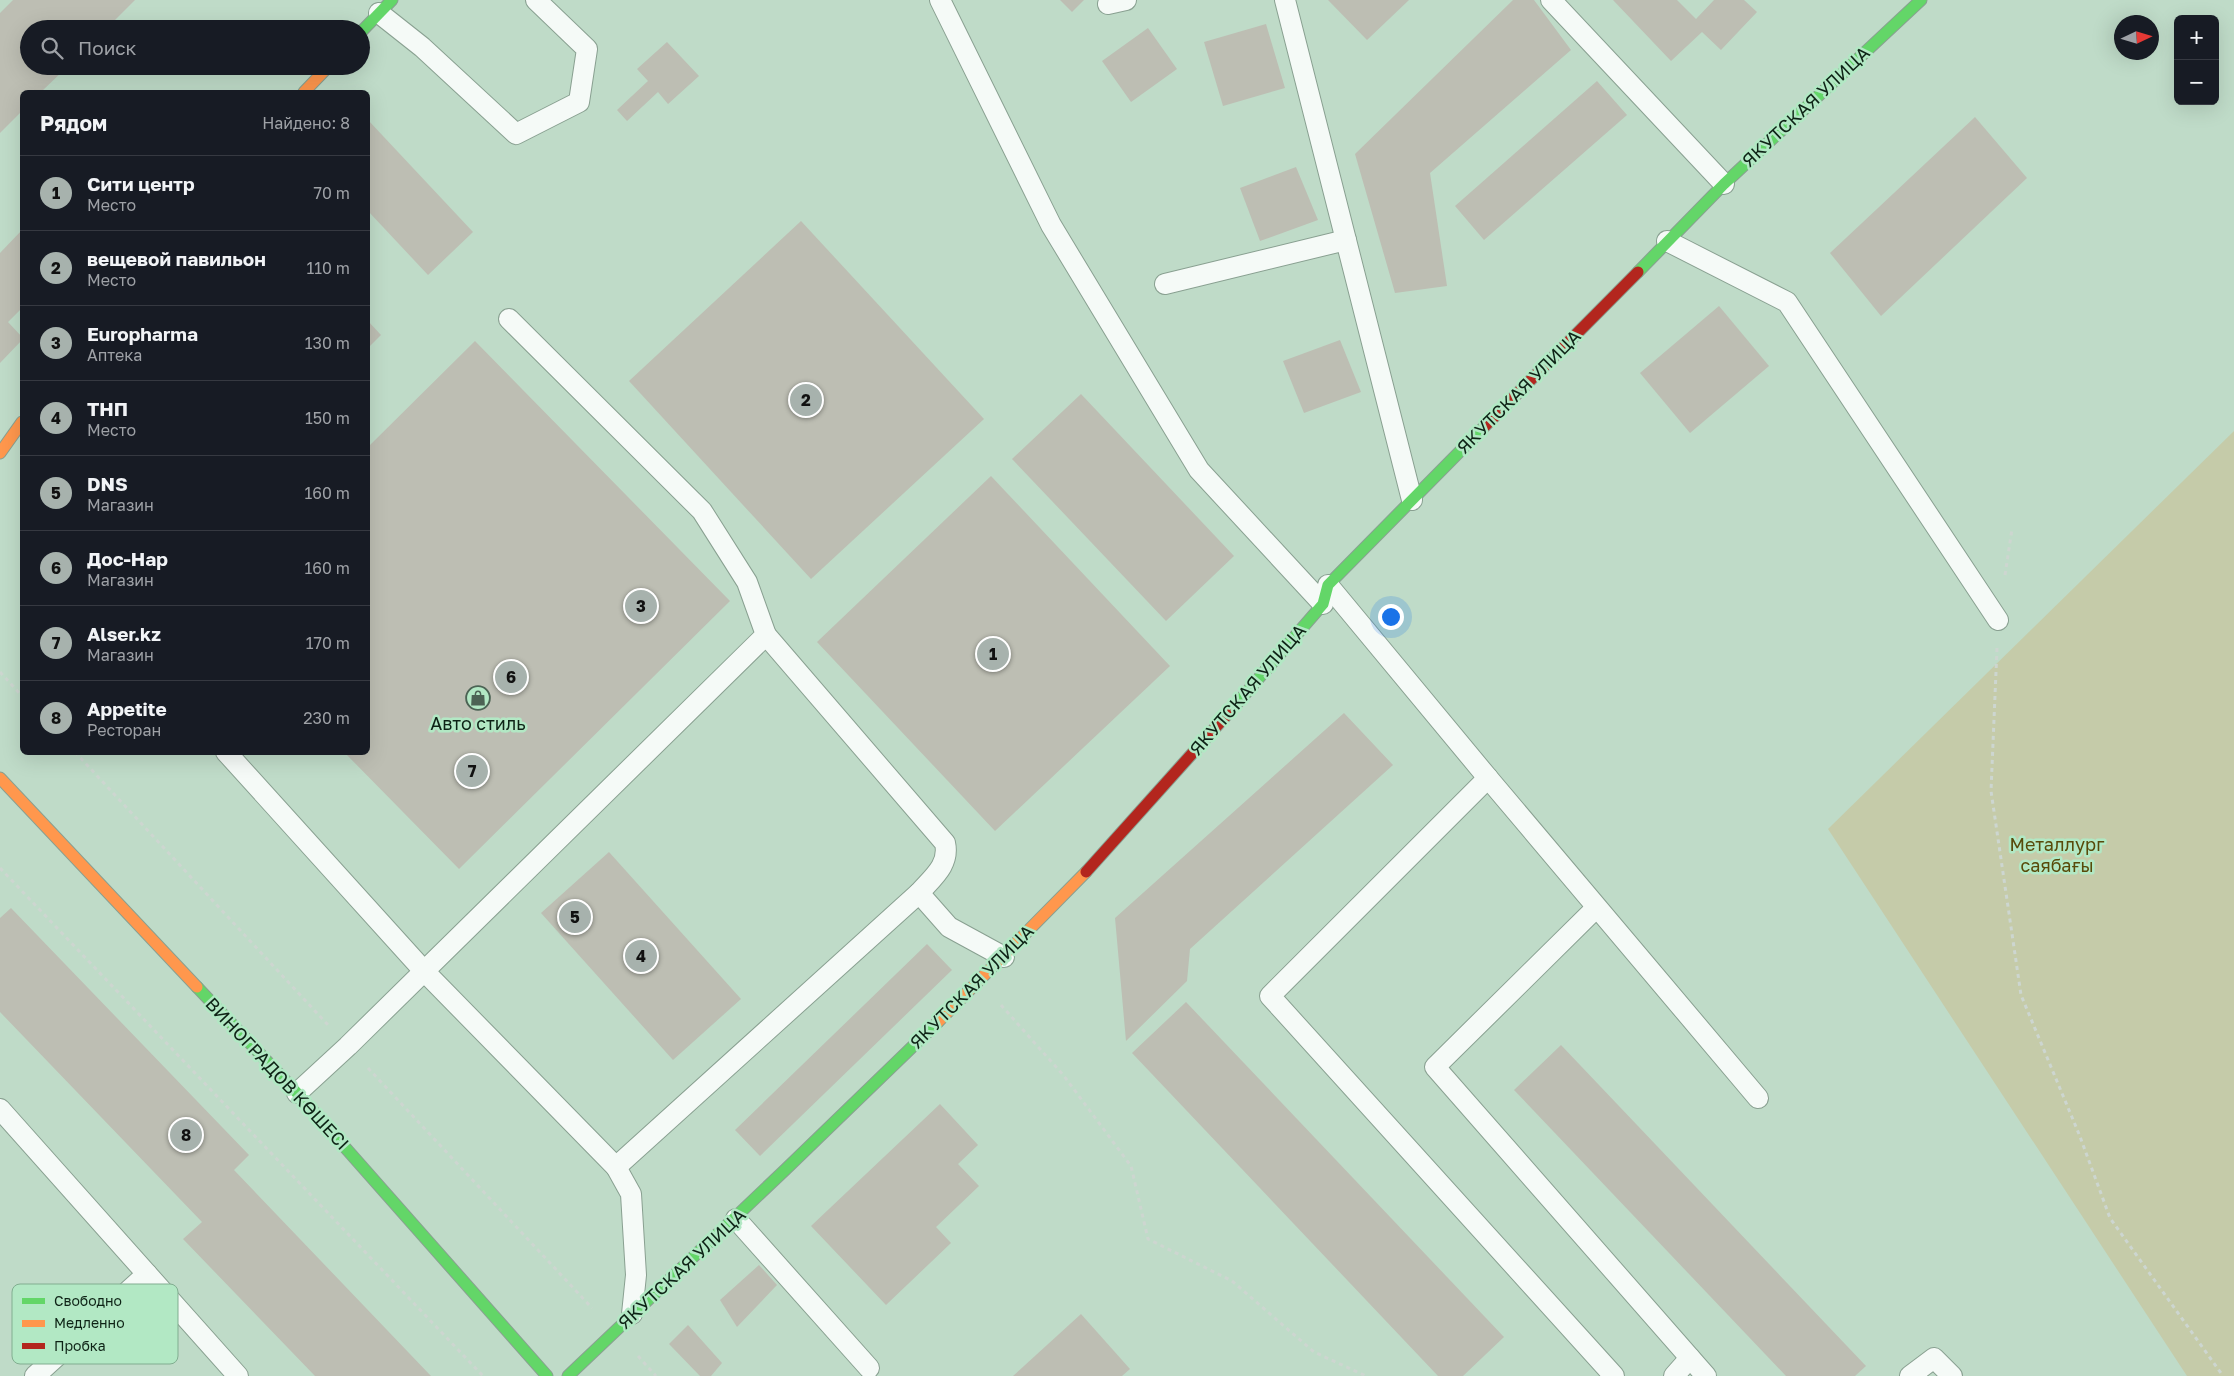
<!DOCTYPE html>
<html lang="ru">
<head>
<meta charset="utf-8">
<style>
  :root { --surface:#171b24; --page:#242831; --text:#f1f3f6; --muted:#9ea1a6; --line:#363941; --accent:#a7b2ad }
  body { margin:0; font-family:"Golos Text",sans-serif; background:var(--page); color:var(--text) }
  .controls { position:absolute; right:15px; top:15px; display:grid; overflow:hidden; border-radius:8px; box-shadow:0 5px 20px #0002 }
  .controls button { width:45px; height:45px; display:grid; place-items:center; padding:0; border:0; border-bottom:1px solid var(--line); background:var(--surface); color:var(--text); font:25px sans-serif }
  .compass { position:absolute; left:2114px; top:15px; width:45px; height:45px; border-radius:50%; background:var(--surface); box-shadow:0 5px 20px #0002; rotate:86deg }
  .you { position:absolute; left:1390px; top:616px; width:18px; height:18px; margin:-12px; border:4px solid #fff; border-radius:50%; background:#1a73e8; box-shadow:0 0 0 8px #1a73e833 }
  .badge { display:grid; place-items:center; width:32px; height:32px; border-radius:50%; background:var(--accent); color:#111; font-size:16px; font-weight:700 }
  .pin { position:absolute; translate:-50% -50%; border:2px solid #fff; box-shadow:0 1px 5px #0006 }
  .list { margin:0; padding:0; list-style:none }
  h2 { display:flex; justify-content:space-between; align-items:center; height:65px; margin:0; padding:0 20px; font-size:21px }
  h2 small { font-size:16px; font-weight:400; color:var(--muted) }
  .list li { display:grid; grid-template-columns:32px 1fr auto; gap:15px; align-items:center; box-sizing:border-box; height:75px; padding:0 20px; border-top:1px solid var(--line) }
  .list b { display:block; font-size:19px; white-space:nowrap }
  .list p { margin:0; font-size:16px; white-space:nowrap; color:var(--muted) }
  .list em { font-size:16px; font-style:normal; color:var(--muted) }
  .icon { flex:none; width:28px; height:28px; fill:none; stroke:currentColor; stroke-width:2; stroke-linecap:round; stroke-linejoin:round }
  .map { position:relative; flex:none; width:2234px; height:1376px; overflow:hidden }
  .search { position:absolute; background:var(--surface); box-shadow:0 5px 20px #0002; left:20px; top:20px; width:350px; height:55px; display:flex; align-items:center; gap:12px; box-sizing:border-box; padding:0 18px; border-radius:28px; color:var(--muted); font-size:19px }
  .panel { position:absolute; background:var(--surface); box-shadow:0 5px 20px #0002; left:20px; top:90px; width:350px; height:665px; border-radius:8px }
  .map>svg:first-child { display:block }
  .green { fill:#c5cba9 }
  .building { fill:#bdbeb3 }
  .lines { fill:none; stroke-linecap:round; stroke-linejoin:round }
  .lane-casing { stroke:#89a091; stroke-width:22 }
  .fast-casing { stroke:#89a091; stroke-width:13 }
  .slow-casing { stroke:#89a091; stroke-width:13 }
  .jam-casing { stroke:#89a091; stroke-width:13 }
  .path { stroke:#cdd6d0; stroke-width:3; stroke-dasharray:4 4; stroke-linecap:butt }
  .lane { stroke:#f5faf7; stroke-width:20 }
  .fast { stroke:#63d668; stroke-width:11 }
  .slow { stroke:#ff974d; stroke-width:11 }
  .jam { stroke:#b3261e; stroke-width:11 }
  .labels { text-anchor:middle; stroke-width:5; stroke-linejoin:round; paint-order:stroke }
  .street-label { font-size:18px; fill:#0e2316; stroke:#b2e8c4 }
  .poi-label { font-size:18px; fill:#0e2316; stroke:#b2e8c4 }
  .park-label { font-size:18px; fill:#584a0a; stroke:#b2e8c4 }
  .key { fill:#b2e8c4; stroke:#81ad90; stroke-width:1 }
  .key-label { font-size:14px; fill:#0e2316 }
</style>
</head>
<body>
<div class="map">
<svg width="2234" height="1376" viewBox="0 0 2234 1376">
  <rect width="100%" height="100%" fill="#bfdbc8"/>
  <!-- green -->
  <path class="green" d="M2234 431V1376H2187L1828 829Z"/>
  <!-- building -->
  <g class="building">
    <path d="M13 0H135L106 29H29V66H68L41 92H22V111L0 133V13Z"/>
    <path d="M1060 0H1084L1072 12Z"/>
    <path d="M1328 0H1409L1367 40Z"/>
    <path d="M1513 0H1534L1571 50 1430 173 1447 286 1395 293 1355 154Z"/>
    <path d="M1613 0H1677L1696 19 1714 0H1744L1757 12 1721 50 1702 32 1671 61Z"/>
    <path d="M1266 24 1285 88 1223 106 1204 42Z"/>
    <path d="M1148 28 1177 69 1131 102 1102 61Z"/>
    <path d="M667 42 699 76 668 104 658 92 627 121 617 110 648 81 637 69Z"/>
    <path d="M1597 81 1627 115 1484 240 1455 206Z"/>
    <path d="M1975 117 2027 178 1881 316 1830 253Z"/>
    <path d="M368 120 473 232 428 275 368 211Z"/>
    <path d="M1296 167 1318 220 1260 241 1240 188Z"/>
    <path d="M801 221 984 419 811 579 629 381Z"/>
    <path d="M22 230V308L8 322 22 337V340L0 363V253Z"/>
    <path d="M1719 306 1769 366 1690 433 1640 373Z"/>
    <path d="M368 321 381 335 368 348Z"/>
    <path d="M1340 340 1361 392 1304 413 1283 361Z"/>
    <path d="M475 341 730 601 459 869 344 752H368V447Z"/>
    <path d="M1081 394 1234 556 1166 621 1012 459Z"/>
    <path d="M991 476 1170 666 995 831 817 642Z"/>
    <path d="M1344 713 1393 765 1190 949 1187 981 1126 1041 1115 918Z"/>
    <path d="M609 852 741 999 673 1060 541 913Z"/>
    <path d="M11 908 249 1155 234 1170 431 1376H315L183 1239 202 1222 0 1012V918Z"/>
    <path d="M927 944 952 970 760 1156 735 1130Z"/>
    <path d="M1186 1002 1504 1337 1463 1376H1438L1132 1053Z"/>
    <path d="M1561 1045 1866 1366 1855 1376H1786L1514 1090Z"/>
    <path d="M940 1104 978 1145 958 1164 979 1186 936 1227 951 1243 886 1305 811 1226Z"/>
    <path d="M759 1265 777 1285 737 1327 720 1300Z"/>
    <path d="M1081 1314 1130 1369 1122 1376H1013Z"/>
    <path d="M688 1325 722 1363 711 1376H700L669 1344Z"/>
  </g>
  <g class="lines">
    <!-- lane casing -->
    <g class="lane-casing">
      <g id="lane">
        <path d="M940 0 1051 225 1199 470 1323 604"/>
        <path d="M1285 0 1412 500"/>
        <path d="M1551 0 1724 184"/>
        <path d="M1108 4 1126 0"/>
        <path d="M379 13 422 47 516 134 579 102 587 49 536 0"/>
        <path d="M1667 241 1787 302 1998 620"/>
        <path d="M1165 284 1346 240"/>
        <path d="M1328 585 1488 778 1270 996 1614 1376"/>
        <path d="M226 752 424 971 616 1167 631 1194 636 1275 632 1314"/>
        <path d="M1488 778 1758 1098"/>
        <path d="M919 893 949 927 1004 957"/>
        <path d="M1596 908 1435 1067 1706 1376"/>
        <path d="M297 1093 348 1046 766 635 747 582 702 511 509 319"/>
        <path d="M0 1109 238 1376"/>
        <path d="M616 1167 919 893C932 878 950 865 945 843L766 635"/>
        <path d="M736 1219 869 1368"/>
        <path d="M35 1376 147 1274"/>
        <path d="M1674 1376 1690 1358"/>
        <path d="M1910 1376 1934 1358 1952 1376"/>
      </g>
    </g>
    <!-- fast casing -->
    <g class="fast-casing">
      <g id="fast">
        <path d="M361 32 392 0"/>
        <path d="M1638 272 1724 184 1921 0"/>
        <path d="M1233 708 1323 604 1328 585 1484 427"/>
        <path d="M197 987 297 1093 547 1376"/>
        <path d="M568 1376 786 1169 938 1022"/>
      </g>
    </g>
    <!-- slow casing -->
    <g class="slow-casing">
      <g id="slow">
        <path d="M304 92 329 66"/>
        <path d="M0 453 22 422"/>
        <path d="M0 778 197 987"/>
        <path d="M938 1022 1086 872"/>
      </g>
    </g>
    <!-- jam casing -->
    <g class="jam-casing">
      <g id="jam">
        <path d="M1484 427 1638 272"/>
        <path d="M1086 872 1233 708"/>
      </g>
    </g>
    <!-- path -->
    <g class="path">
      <path d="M2005 575 2012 529"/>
      <path d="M1997 648 1991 791 2021 995 2079 1134 2110 1218 2223 1376"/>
      <path d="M0 672 22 696"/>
      <path d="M75 752 328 1025"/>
      <path d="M0 868 483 1376"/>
      <path d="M1001 1005 1064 1076 1131 1166 1148 1239 1232 1281 1314 1352 1366 1376"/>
      <path d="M368 1068 592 1308"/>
      <path d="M638 1356 656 1376"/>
    </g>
    <!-- lane -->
    <use href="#lane" class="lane"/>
    <!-- fast -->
    <use href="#fast" class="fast"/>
    <!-- slow -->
    <use href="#slow" class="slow"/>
    <!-- jam -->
    <use href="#jam" class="jam"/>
  </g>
  <!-- icons -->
  <defs>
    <g id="shop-ring" transform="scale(1.25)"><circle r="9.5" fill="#b2e8c4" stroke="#4c6354" stroke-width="1.5"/><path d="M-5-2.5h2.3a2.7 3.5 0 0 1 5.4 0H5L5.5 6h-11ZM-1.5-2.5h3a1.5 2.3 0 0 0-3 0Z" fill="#4c6354"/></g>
  </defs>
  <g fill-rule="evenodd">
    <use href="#shop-ring" x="478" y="698"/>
  </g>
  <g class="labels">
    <!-- street labels -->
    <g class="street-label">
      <text transform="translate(1806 107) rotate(-43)" y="6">ЯКУТСКАЯ УЛИЦА</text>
      <text transform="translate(1519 392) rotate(-45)" y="6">ЯКУТСКАЯ УЛИЦА</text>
      <text transform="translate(1248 690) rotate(-49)" y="6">ЯКУТСКАЯ УЛИЦА</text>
      <text transform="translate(972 987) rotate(-45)" y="6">ЯКУТСКАЯ УЛИЦА</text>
      <text transform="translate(277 1074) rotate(47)" y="6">ВИНОГРАДОВ КӨШЕСІ</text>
      <text transform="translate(682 1269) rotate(-43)" y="6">ЯКУТСКАЯ УЛИЦА</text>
    </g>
    <!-- poi labels -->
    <g class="poi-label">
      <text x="478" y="730">Авто стиль</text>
    </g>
    <!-- park labels -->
    <g class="park-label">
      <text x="2057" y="851">Металлург<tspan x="2057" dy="21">саябағы</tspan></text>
    </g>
  </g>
  <!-- legend -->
  <rect x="12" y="1284" width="166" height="80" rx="8" class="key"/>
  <rect x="22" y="1298" width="23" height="6" fill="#63d668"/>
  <rect x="22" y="1320" width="23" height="7" fill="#ff974d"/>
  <rect x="22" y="1343" width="23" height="6" fill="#b3261e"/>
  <g class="key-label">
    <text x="54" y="1306">Свободно</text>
    <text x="54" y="1328">Медленно</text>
    <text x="54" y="1351">Пробка</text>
  </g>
</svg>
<div class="controls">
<button>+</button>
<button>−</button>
</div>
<svg class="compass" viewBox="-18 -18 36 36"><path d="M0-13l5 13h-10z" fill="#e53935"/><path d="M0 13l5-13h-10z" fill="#9ea1a6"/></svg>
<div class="you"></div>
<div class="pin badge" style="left:993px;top:654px">1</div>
<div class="pin badge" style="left:806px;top:400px">2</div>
<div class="pin badge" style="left:641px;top:606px">3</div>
<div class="pin badge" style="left:641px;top:956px">4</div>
<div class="pin badge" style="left:575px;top:917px">5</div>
<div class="pin badge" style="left:511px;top:677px">6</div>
<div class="pin badge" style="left:472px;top:771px">7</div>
<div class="pin badge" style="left:186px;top:1135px">8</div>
<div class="search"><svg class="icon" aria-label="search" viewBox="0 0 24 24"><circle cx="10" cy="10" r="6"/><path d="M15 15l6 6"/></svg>Поиск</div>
<section class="panel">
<h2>Рядом<small>Найдено: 8</small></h2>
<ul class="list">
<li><span class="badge">1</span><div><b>Сити центр</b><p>Место</p></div><em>70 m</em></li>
<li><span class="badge">2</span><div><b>вещевой павильон</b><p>Место</p></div><em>110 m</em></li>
<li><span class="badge">3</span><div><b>Europharma</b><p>Аптека</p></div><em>130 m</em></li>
<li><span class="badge">4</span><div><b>ТНП</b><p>Место</p></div><em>150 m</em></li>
<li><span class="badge">5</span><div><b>DNS</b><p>Магазин</p></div><em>160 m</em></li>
<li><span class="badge">6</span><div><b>Дос-Нар</b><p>Магазин</p></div><em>160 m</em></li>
<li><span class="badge">7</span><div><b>Alser.kz</b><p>Магазин</p></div><em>170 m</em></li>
<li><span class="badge">8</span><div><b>Appetite</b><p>Ресторан</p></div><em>230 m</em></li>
</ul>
</section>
</div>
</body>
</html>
